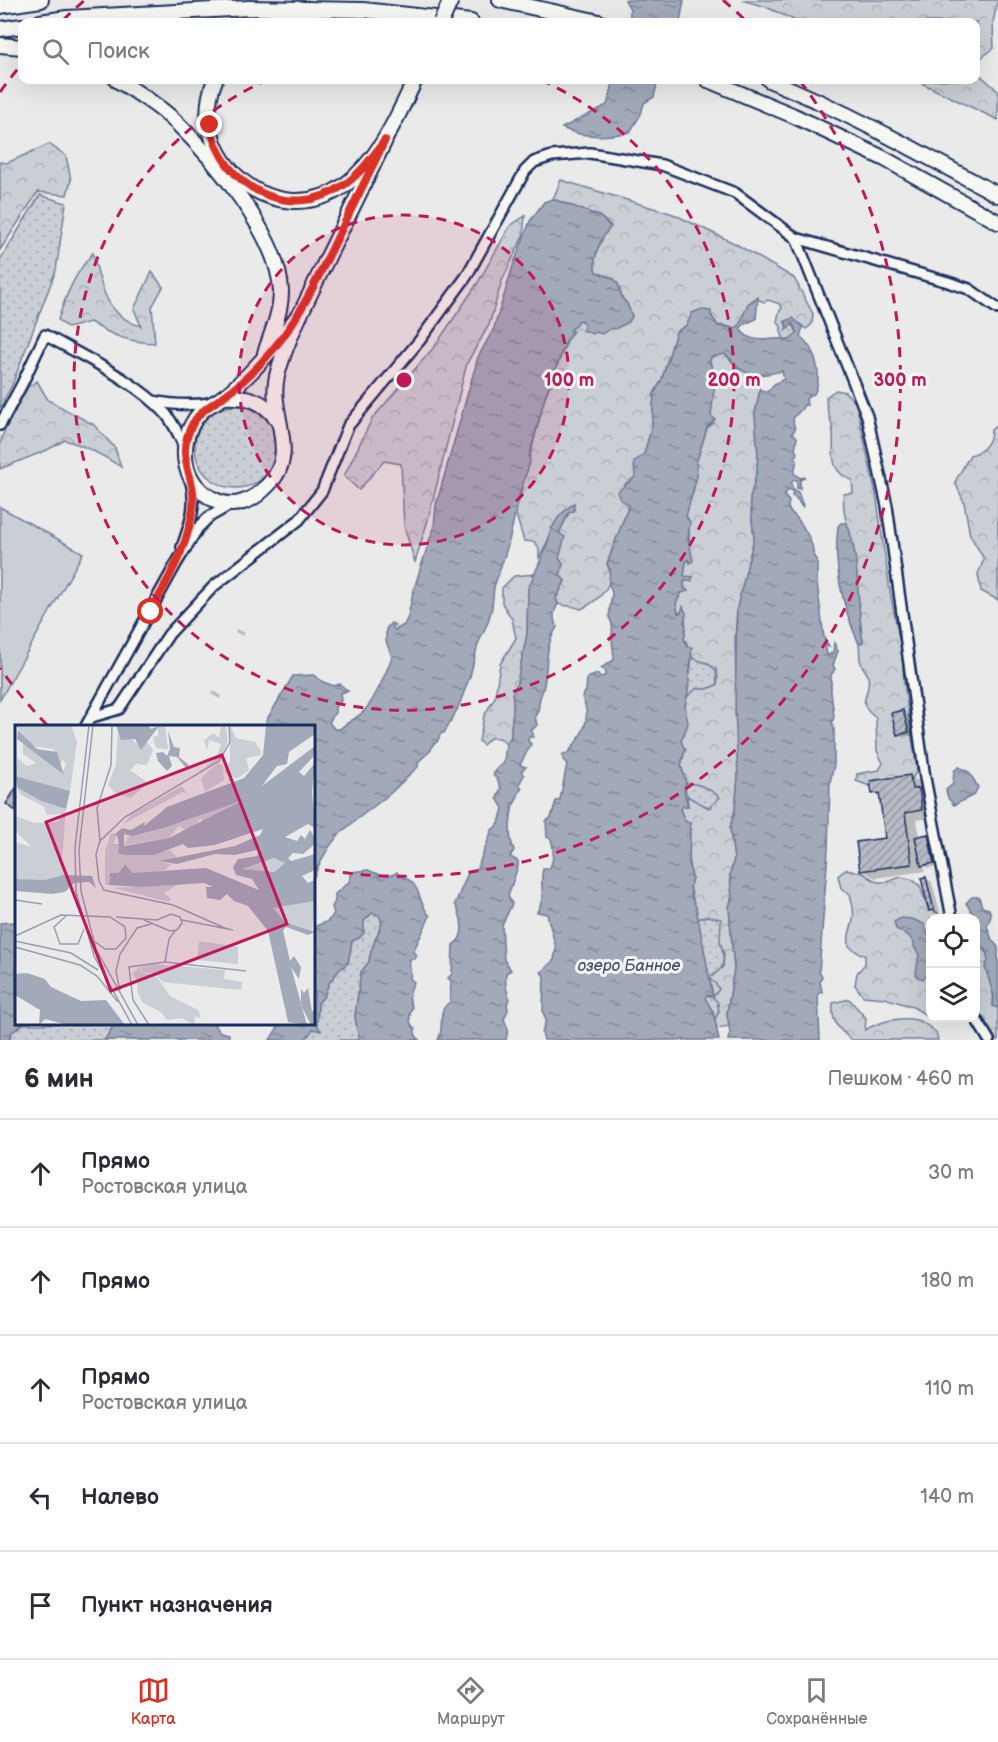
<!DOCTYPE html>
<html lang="ru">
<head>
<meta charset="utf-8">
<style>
  :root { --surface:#fff; --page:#f7f7f7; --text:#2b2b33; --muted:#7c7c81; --line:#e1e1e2; --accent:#d93025 }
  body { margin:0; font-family:"Balsamiq Sans",sans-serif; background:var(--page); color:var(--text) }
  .controls { position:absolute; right:18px; bottom:18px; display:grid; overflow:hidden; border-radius:12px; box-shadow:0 6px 24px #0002 }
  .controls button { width:54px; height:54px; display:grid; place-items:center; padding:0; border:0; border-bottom:2px solid var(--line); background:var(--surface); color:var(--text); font:30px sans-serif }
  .stop { position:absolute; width:18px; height:18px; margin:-14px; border:4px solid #d93025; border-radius:50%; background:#fff }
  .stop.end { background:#d93025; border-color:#fff; box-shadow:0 2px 6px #0008 }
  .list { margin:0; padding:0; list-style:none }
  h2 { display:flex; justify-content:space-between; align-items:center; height:78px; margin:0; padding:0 24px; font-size:26px }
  h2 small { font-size:20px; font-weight:400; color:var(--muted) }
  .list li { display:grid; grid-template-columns:39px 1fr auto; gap:18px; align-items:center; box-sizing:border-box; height:108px; padding:0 24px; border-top:2px solid var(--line) }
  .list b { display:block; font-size:22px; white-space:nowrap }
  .list p { margin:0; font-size:20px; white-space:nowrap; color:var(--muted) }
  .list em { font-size:20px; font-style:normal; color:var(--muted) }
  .icon { flex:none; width:33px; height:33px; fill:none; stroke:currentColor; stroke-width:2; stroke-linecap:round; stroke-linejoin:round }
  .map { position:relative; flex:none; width:998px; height:1040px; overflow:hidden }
  .search { position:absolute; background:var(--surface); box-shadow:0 6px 24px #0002; left:18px; right:18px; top:18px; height:66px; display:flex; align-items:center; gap:15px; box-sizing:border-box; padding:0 21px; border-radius:12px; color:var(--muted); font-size:22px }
  .sheet { height:618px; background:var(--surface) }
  nav { display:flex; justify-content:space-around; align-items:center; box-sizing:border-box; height:84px; border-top:2px solid var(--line); background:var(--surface); font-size:16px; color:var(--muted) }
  nav a { display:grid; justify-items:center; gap:3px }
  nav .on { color:var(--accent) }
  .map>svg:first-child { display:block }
  .grass { fill:url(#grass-dots); stroke:#727e9a; stroke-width:1.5 }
  .forest { fill:url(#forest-crowns); stroke:#727e9a; stroke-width:1.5 }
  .pitch { fill:#caced5; stroke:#727e9a; stroke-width:1.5 }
  .water { fill:url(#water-ripples); stroke:#6c7995; stroke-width:1.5 }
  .shadow { fill:#0003 }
  .building { fill:url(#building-hatch); stroke:#1b2f5e; stroke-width:1.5 }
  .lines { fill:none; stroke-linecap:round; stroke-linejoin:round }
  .street-casing { stroke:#1b2f5e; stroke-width:14 }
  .primary-casing { stroke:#1b2f5e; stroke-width:18 }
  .street { stroke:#f6f6f2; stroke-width:9 }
  .primary { stroke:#f6f6f2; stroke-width:14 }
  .primary-bridge-casing { stroke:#1b2f5e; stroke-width:18; stroke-linecap:butt }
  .primary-bridge { stroke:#f6f6f2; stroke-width:14 }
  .route { stroke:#d93025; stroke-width:8 }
  .ring { fill:none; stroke:#c2185b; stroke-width:3; stroke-dasharray:10 8 }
  .labels { text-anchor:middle; stroke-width:6; stroke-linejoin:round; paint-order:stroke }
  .water-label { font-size:16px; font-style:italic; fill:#44547a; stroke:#f6f6f2 }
  .inset-road { fill:none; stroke:#979fb1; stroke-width:1.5 }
  .view { fill:#c2185b; fill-opacity:0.15; stroke:#c2185b; stroke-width:3 }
  .inset-edge { fill:none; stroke:#1b2f5e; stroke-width:3 }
  .centre { fill:#c2185b; stroke:#f6f6f2; stroke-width:3 }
  .ring-label { font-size:18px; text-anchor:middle; font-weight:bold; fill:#c2185b; stroke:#f6f6f2; stroke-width:6; stroke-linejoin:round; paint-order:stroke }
</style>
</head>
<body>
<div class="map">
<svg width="998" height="1040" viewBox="0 0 998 1040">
  <defs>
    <pattern id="grass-dots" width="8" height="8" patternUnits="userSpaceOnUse" patternTransform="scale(1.5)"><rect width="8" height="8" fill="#caced5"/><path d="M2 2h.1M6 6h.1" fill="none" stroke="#adb1b9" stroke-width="1.8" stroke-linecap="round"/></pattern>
    <pattern id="forest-crowns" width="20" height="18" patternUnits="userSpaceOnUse" patternTransform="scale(1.5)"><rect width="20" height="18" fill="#caced5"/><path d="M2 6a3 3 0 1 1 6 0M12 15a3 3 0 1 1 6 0" fill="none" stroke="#adb1b9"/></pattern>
    <pattern id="water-ripples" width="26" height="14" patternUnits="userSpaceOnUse" patternTransform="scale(1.5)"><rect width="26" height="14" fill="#a2aaba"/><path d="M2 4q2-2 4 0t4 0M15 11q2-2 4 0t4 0" fill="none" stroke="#838b9a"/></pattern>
    <pattern id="building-hatch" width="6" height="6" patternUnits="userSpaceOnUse" patternTransform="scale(1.5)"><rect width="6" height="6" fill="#b6bbc6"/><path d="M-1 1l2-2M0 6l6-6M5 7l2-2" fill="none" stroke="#9398a4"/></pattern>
  </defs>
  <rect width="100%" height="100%" fill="#e9eae9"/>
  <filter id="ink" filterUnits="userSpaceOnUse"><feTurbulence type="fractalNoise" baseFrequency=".0167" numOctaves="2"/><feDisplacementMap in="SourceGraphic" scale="12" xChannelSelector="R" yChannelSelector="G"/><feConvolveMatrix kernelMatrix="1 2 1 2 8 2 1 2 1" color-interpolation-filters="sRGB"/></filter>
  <g filter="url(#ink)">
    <!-- grass -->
    <g class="grass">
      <path d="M40 195 66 203 56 270 12 385 0 408V260Z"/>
      <circle cx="236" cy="447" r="41"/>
      <path d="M692 658 707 663 716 670 717 685 707 689H696L686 698Z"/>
      <path d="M686 783C700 783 710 789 721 797L709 808C696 801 682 799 686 783Z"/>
      <path d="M372 913 380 915 382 923 371 951 369 962 361 972 355 1016 359 1040H305L306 1036 317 1025 318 1003 324 996 329 983 339 970 348 963 352 941 359 938 364 921Z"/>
      <path d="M708 916 721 918C721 926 720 936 721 943 722 951 724 955 723 963 721 974 712 977 719 989 715 1000 723 1011 714 1020L713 1012 705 998 706 995 713 996 697 919Z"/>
      <path d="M115 1023 105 1040H9L11 1033 23 1024Z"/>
    </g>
    <!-- forest -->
    <g class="forest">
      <path d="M742 0H998L993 22 994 48 976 62V22H798L766 7Z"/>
      <path d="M976 64 978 73 998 91V120L915 80H976Z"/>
      <path d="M49 144 66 156 71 180 67 195 38 192 0 250V162L7 163Z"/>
      <path d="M561 180 673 214 736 244 794 278 813 314 812 324 806 329C798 323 797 319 785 322L787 329 793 324 798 334 790 340 784 339 781 332V326L777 322 779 312 782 308 780 304 768 300 764 302 759 300 757 297 748 304 739 326 735 329 723 325 718 326 711 315 692 313 687 325 676 332 662 379 654 394 652 426 644 455 636 477 625 484 629 505 607 564C618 584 598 601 581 609 572 605 567 607 558 604L556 599 565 581 560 575 563 564 559 558 561 549 559 533 574 503C553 521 551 536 539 559V548L535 542 524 541 516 515 517 507 545 397 572 328 578 321 581 320 591 331C599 333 603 331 611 328 620 324 627 327 632 316L627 304 622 298 618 284 614 279 596 272C591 259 602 236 611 226L599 216 553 199Z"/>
      <path d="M525 216 523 236 502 281 489 325 467 363 428 520 415 562 404 526 401 464 384 461 359 490 344 476 372 419 435 346 477 284 510 226Z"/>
      <path d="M93 253C101 285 105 316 141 326L134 309 152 272 163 287 152 307 155 343C128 342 113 336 90 322L68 328 58 320C66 295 75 273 93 253Z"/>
      <path d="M717 354H725L738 368 757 376 760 390 755 414 758 455 757 471 750 499 754 538 737 608 735 638 738 777 735 810 730 828 734 859 730 876 732 897 729 907 734 969 727 1014 730 1026 717 1028 714 1020 719 1012 718 1003 713 997 719 989 715 983 709 979 723 967 724 954 720 942 721 919 708 916 697 919 690 886 692 877 689 866 690 822H686L680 810 683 806H688L687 796 709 808 720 797C709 789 700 783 686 783L681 765 685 750 681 741C691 724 683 716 686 698L696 689H707L717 685 718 677 716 670 707 663 692 658 691 651 684 639C686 633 686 613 683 607L681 613H678L676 603 684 589V581H691L684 576 686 561 692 558 690 552 689 531 686 516 697 476 696 463 707 428 714 423 711 416 713 370 710 362 711 357Z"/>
      <path d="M37 381 48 400 94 425 115 448 121 467C103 455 86 446 65 440L47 450 0 469V444L3 434 28 387Z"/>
      <path d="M836 390 845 392 856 403 876 494 890 591 902 654 904 683 917 771 911 780 875 788 856 781 857 774 879 770 883 763 877 751 876 718C853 701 872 697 868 676 867 671 862 668 861 663 859 658 860 650 859 644L863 642C858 614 858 586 855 558 852 537 841 515 844 494L853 493 852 480C824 470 837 447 832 425 829 414 826 410 826 397Z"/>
      <path d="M998 424V600L981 591 978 574 984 559 970 535 964 502 955 482 970 455C983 452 991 443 991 430Z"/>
      <path d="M535 574 528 589 527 634 517 683 513 694C516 706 510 722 511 737L506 744 500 738H490L483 745 479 741 484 716 495 697 500 664 516 638 512 619 502 603V588L514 576Z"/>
      <path d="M846 869 863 873 877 882H887L901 877 913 880 920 886 929 911 934 910 943 918H930V1017L948 1018 936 1021 913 1007 885 998 863 996 855 985 857 973 865 964V955L857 952 849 946C847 933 851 931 853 920 855 912 852 902 850 894L841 888 838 876Z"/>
      <path d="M976 922 977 944C980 946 983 947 985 950 991 958 994 996 993 1005L998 1008V1040H994L982 1024 976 998Z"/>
      <path d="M849 999 866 1018 865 1030C879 1022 899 1016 916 1020 923 1021 930 1028 936 1032L938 1040H852C838 1029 831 1022 833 1003Z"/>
    </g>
    <!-- pitch -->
    <path class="pitch" d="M0 507 83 553 0 700Z"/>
    <!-- water -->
    <g class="water">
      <path d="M625 0H684L680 22H630V9Z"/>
      <path d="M614 80H658L654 97 644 103 641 114 630 132C608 137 583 138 562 128L607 105Z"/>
      <path d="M553 199 599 216 611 227C602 235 591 259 596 272L614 279 618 284 622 298 627 304 632 316 629 322 615 329 611 328 602 334 596 332 593 334 583 330 584 324 581 320 578 321 576 326 572 328V332L566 341 545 397 529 457 530 462 520 492 508 545 494 587 492 607 488 622 478 644 470 676 458 708 444 733H441L437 742 433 744 431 750 418 762V767C407 776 398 787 387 796 351 825 331 832 314 877V726H266V721L293 676 314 675 323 682 334 686 340 684 348 691 340 693 341 701 335 707V713L329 722 334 729H340C347 722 356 719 363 712 374 702 387 671 392 657L386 641V629L391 623 395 625 392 627 395 630 404 625 408 617 413 592 434 526 436 505 478 357 494 328 513 266 530 221 544 202Z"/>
      <path d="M758 297 756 319 743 325 740 329C753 348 772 335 790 340L797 333 793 324 786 330 787 324 785 321 793 318 803 327 800 336C816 349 823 376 814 394L810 395 806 399 807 405H804C800 416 789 412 795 429L792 433 797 437 795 450 797 453 795 457 797 459 794 473 800 478 805 477 800 480V489L797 488V480H793L791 485 794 490 798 492 803 506 802 507 797 499 792 496 793 492 790 490 786 492 784 496 789 501 788 507 790 512C799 517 815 544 813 555L817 561V583L824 638 829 646 825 645 827 654 829 656 831 653 833 654 834 643 838 651 833 665 835 669 831 675V692L834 717 832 722 834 729V765L830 782 828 850 819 972 822 976 820 982 822 992H819L818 997 820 1040H728L730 1033 727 1014 734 969 729 907 732 897 730 875 734 859 730 828 735 810 738 777 735 709 737 608 754 538 750 499 757 471 758 455 755 414 760 390 768 391 774 384 784 379 782 371C768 374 752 379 739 368 734 364 731 358 725 354L711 357 710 362 715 381 711 416 715 419 707 428 696 463 697 476 686 516 690 522 688 538 693 561 690 563 688 559 686 561 684 576 693 577 691 581H684V588L688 591 681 593 676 603 678 613H681L683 607 686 613 684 623 686 625 684 639 688 647H692L688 692 685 706 688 724 681 741 685 750 681 765 686 783 684 791 688 806H683L680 810 686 822H690L689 866 692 877 690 886 691 896 696 907 713 997 707 995 705 998 713 1012 719 1040H544L542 1033 546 1020 543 1012 544 976 541 972 554 960 556 948 547 914 537 912C547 897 539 885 543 869H549C555 859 554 849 551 839L547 837 546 821 551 818 556 801 560 800 567 764 563 760V754L568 753C582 735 593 720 582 697L586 691 587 678 598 674 600 677 605 676 606 671 601 668 614 660C614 652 612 645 612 638 612 630 614 625 609 617L612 593 609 583 610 570 607 564 629 505 620 499 617 492 635 477 634 462 644 454 652 426 654 394 662 379 676 332 687 325 692 313 699 310 711 311V315L718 326 735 328 739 326 748 304Z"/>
      <path d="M574 503V511L569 512 559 533 565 537 559 558 563 564 560 575 565 581 556 598 558 604C553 612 552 619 557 627 543 649 549 666 543 689 542 692 541 695 540 698 538 706 540 710 535 716L537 725 531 731 533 733V737H529L528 741 531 744 520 765 526 767 521 771 524 775 519 784 522 788C517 793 518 800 513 805 510 819 508 837 514 850L510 857 518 861V866L508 896 512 904 502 925 504 960 511 970 506 973C505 982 506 991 510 999L507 1003 508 1010 504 1019 508 1029 506 1040H438C446 1026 435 1012 450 1002L451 981 448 978 452 974 453 945C467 937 462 917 455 904L468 873 477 869 492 830 499 824 503 808 497 798 501 788 497 779 493 775 498 767 504 763 506 744 511 737C510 722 516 706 512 694L517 683 527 634 528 589 548 543 551 529 560 515Z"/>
      <path d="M841 523H847C861 560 856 604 863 642L859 644C842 606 833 568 838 526Z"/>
      <path d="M959 767 969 772 978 787 974 795 954 805 948 798 946 790 953 784 954 771Z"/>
      <path d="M368 870C377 874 389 879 397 872L399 876C423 881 416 902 430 916L413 952 417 955 415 959H410C408 967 412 972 410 979L414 982C410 990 407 999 412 1007 409 1016 408 1023 415 1029V1034L419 1040H359L355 1016 361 972 369 962 371 951 382 923 379 915 372 913 364 921V933L359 938 352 941 348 963 339 970 329 983 324 996 318 1003 317 1025 321 1031 313 1029 305 1040H270L280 1024 314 1023V927C323 922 329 924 334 913L332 907 335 901V894L349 882 352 872Z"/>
      <path d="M972 897H979L982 907 989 909 991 916 987 926 992 940 998 947V1008L993 1006 994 996 985 967 988 961 986 950 977 944 976 918 966 903Z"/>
      <path d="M901 918 912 919 924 924 930 940V979L927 975 923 979 917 977 916 973 919 954 914 947V943L909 936 896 929 894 922Z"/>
      <path d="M16 922V1023L23 1024 11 1033 9 1040H0V923Z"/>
      <path d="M115 1023 214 1024 220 1032 229 1034 228 1040H105Z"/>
    </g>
    <!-- shadow -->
    <g class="shadow">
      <path d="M236 629 244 633 243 636 235 632Z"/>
      <path d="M213 691 221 696 220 699 211 694Z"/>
      <path d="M903 711 909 715 914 735 904 737 898 734Z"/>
      <path d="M910 776 923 784 935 817 917 820 920 838 928 836 934 840 939 866 928 868 924 866 925 871 875 878 862 870 887 839 881 797 874 793Z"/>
      <path d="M926 878 932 882 940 913 936 914 930 910Z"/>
    </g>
    <!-- building -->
    <g class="building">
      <path d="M903 710 909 732 897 735 891 713Z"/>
      <path d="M910 775 912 789 919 788 922 810 905 813 912 864 860 871 856 842 885 838 879 793 872 794 870 781Z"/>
      <path d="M16 788V811L6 804Z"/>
      <path d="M928 834 934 863 921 866 915 837Z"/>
      <path d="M926 877 934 910 929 911 921 878Z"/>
    </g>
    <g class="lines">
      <!-- street casing -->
      <g class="street-casing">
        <g id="street">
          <path d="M796 238 948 282 969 289 998 309"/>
          <path d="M153 401C173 405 190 406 210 403"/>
          <path d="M0 425 22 384 45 335C82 356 138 382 166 414 174 424 179 435 184 447"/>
          <path d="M182 547C190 525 197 506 191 482"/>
          <path d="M92 717 119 709 169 634 214 586 299 520 322 491 348 426 420 340 466 277 525 171 534 162 552 156 590 153 662 165 735 193 796 238 867 416 887 506 925 778 952 918"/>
          <path d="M86 726 176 564 198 528 209 517 230 505"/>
          <path d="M975 1017 989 1040"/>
        </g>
      </g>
      <!-- primary casing -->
      <g class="primary-casing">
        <g id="primary">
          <path d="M500 0 599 22"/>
          <path d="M0 6 41 0"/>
          <path d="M40 22 67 18 249 8 363 10 471 22"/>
          <path d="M274 22 293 10"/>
          <path d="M0 29 22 26"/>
          <path d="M0 45 22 47"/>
          <path d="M117 80C137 92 159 106 176 122 214 159 279 236 281 291 281 313 272 332 265 353"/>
          <path d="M215 80C183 158 274 235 345 185 380 159 397 117 415 80"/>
          <path d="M708 80 792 115 883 158 998 222"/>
          <path d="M769 80C848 112 923 154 998 195"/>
          <path d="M302 311C285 333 269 354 249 374 241 382 232 391 222 398 216 402 209 405 203 410 179 433 178 474 205 494 216 502 230 507 243 502 254 499 261 492 269 484 300 452 268 413 277 376 286 340 305 305 321 271 342 228 364 184 385 140"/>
          <path d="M223 397C247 396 262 399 277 419"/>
        </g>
      </g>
      <!-- street -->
      <use href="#street" class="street"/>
      <!-- primary -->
      <use href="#primary" class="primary"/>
      <!-- primary-bridge casing -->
      <g class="primary-bridge-casing">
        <path id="primary-bridge" d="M441 22 451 0"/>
      </g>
      <!-- primary-bridge -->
      <use href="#primary-bridge" class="primary-bridge"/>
    </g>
  </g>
  <g class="lines" filter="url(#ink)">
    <!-- route -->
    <path class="route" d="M151 612C168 579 189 545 193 507 197 473 173 460 193 423 201 410 212 405 224 396 245 381 266 359 282 338 303 310 317 279 333 247 350 211 368 176 385 140 373 156 361 173 344 185 289 223 222 187 210 125"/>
  </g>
  <!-- distance rings -->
  <circle cx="404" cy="380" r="165" fill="#c2185b" fill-opacity=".12"/>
  <g class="ring">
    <circle cx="404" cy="380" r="165"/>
    <path d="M541 80A330 330 0 1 1 267 80"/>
    <path d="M47 725A496 496 0 0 1 0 668M0 92A496 496 0 0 1 21 65M63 20A496 496 0 0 1 85 0M723 0A496 496 0 0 1 745 20M800 81A496 496 0 0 1 314 868"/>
  </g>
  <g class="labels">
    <!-- water labels -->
    <g class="water-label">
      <text x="629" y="971">озеро Банное</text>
    </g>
  </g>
  <!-- overview -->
  <g transform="translate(15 725)">
    <rect width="300" height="300" fill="#e9eae9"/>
    <path d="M259 133 270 138 259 147 227 144ZM300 176 297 206 271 197 258 186 260 181ZM138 239 210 245 209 254 227 257 226 265 148 257 140 249 127 247 126 242Z" fill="#caced5"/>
    <path d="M0 0H56L62 17 55 66 0 52 2 33 12 41 21 38 8 29V17L47 49 51 39 48 35 44 40 39 24 18 21ZM143 0H150L153 24 141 23 138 12 143 11ZM210 0 213 15 206 33 187 46 202 31 206 19 194 15 192 26 189 15 199 8 204 13 206 2ZM215 0 221 13 240 17 246 26V30L231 33 234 45 223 53 217 52 212 60 214 53 209 45 215 37ZM103 6 107 15 115 11 120 18H133L138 25 132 40 121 39 115 45 133 58 116 73 100 68 93 60 101 39ZM203 38 208 41 209 55 190 67 186 53ZM0 59 26 76 51 84 47 136 52 150 30 156 0 154V117L17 122 0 106V91L20 98 43 97 47 89 32 90 28 81 6 70ZM167 61 173 70 168 67 108 99 117 89ZM223 76 189 98 185 93 181 101 170 105 164 101 154 113 109 120 113 112ZM96 108 102 110 98 119 104 120 103 126 108 130 155 125 162 132 146 137 156 139 150 145 128 148H114L109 139 103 148H95L94 160H90V126ZM164 159 149 168 156 174 154 177 99 163ZM125 242 126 247 142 252 155 271 183 285 186 293 180 291 179 300 167 293 152 295 146 287 128 278 122 266 123 255 117 249Z" fill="#caced5"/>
    <path d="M184 216 223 222V239L182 235Z" fill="#caced5"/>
    <path d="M101 0H133L136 4 144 1 126 25 120 14 106 15ZM251 0H300V9L274 27 272 39 262 41 247 61 300 21 298 32 284 47 289 51 300 38 297 67 300 103 293 99 270 112 282 116 286 110 290 114 295 105 300 113V119L288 129 278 128 273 133 276 136 300 129V145L287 151 293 158 300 155V176L258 183 270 197 300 207 293 210 271 202 268 205 275 236 279 231 286 242 284 254 276 242 292 300 273 297 253 206 233 181 219 176 212 169 205 175 192 173 191 162H198L189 158 126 162 94 160 95 148H103L110 139 117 148 191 143 244 165 237 154 221 150 218 142 223 134 242 131 246 124 220 130 200 129 162 139 144 136 220 121 245 110 248 104 200 120 173 123 168 119 139 130H108L103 128 104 120 97 119H104L102 110 98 111 107 103 116 105 130 97 129 101 152 82 229 53 248 30ZM226 76 154 113 109 121V109L117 111 151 102ZM259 133 270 138 259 147 227 144ZM3 5 22 24 42 27 49 50 2 14ZM153 6 159 22 165 23 164 32 174 40 171 43 162 32 154 31 157 41 152 46 143 36 141 28 148 27 152 31 155 24ZM0 51 55 66 51 84 26 76 3 63ZM48 150 77 151 81 163 74 157 59 158 50 167 37 169 0 166V154L30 155ZM12 248 30 254 36 262 66 276 91 275 110 300H53L30 294 24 300 25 285 0 270V249ZM293 263 297 287 300 283V300H296L286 280V264L289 268Z" fill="#a2aaba" fill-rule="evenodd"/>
    <path class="inset-road" d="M74 0 60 123 61 167 79 231 117 300M78 0 64 125 66 166 81 224 123 300M85 116 82 83 96 40 97 0M0 175 27 179M51 191 39 202 45 219H63L69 204M101 192 142 195 156 189 165 192 167 198 162 205 155 206 129 195M167 195 218 205M212 204 158 180 89 165 84 156 81 129 85 116 110 92 204 36 215 17 214 0M0 211 46 190 95 192 110 202 111 213 101 224H90L79 216M0 216 56 228 83 245M0 222 65 240 82 251 103 277M150 237 154 214 160 206M105 266 101 246 105 229 122 203 136 199M134 300 118 275 114 242 150 237 231 246"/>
    <path class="view" d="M207 30 272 199 96 266 31 97Z"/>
    <rect width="300" height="300" class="inset-edge"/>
  </g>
  <circle cx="404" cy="380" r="9" class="centre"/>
  <g class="ring-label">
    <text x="569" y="386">100 m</text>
    <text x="734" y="386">200 m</text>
    <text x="900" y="386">300 m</text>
  </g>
</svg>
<div class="controls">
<button><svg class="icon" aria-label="locate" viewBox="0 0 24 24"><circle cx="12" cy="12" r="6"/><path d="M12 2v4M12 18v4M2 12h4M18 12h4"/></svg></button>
<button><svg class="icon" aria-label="layers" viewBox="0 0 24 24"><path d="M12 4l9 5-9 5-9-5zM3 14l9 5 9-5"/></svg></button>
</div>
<div class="stop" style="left:151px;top:612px"></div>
<div class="stop end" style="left:210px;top:125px"></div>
<div class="search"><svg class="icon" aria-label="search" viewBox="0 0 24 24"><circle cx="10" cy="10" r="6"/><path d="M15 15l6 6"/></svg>Поиск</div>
</div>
<section class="sheet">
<h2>6 мин<small>Пешком · 460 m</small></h2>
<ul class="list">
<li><svg class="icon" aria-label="ahead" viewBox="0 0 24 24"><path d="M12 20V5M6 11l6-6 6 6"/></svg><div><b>Прямо</b><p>Ростовская улица</p></div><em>30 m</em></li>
<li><svg class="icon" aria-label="ahead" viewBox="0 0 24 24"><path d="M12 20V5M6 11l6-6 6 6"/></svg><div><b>Прямо</b></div><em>180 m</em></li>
<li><svg class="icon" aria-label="ahead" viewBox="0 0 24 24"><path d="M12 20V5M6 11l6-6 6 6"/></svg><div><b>Прямо</b><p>Ростовская улица</p></div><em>110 m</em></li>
<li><svg class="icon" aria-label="left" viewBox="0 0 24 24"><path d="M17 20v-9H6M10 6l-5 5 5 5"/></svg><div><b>Налево</b></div><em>140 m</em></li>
<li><svg class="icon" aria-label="arrive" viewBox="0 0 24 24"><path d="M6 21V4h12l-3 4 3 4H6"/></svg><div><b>Пункт назначения</b></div></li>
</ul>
</section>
<nav>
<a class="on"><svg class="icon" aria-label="map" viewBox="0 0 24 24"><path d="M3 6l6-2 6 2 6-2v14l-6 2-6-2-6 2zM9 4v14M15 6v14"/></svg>Карта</a>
<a><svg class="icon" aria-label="directions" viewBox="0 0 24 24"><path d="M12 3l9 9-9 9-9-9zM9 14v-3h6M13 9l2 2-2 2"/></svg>Маршрут</a>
<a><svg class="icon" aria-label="saved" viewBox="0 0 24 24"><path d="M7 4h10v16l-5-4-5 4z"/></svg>Сохранённые</a>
</nav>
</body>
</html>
